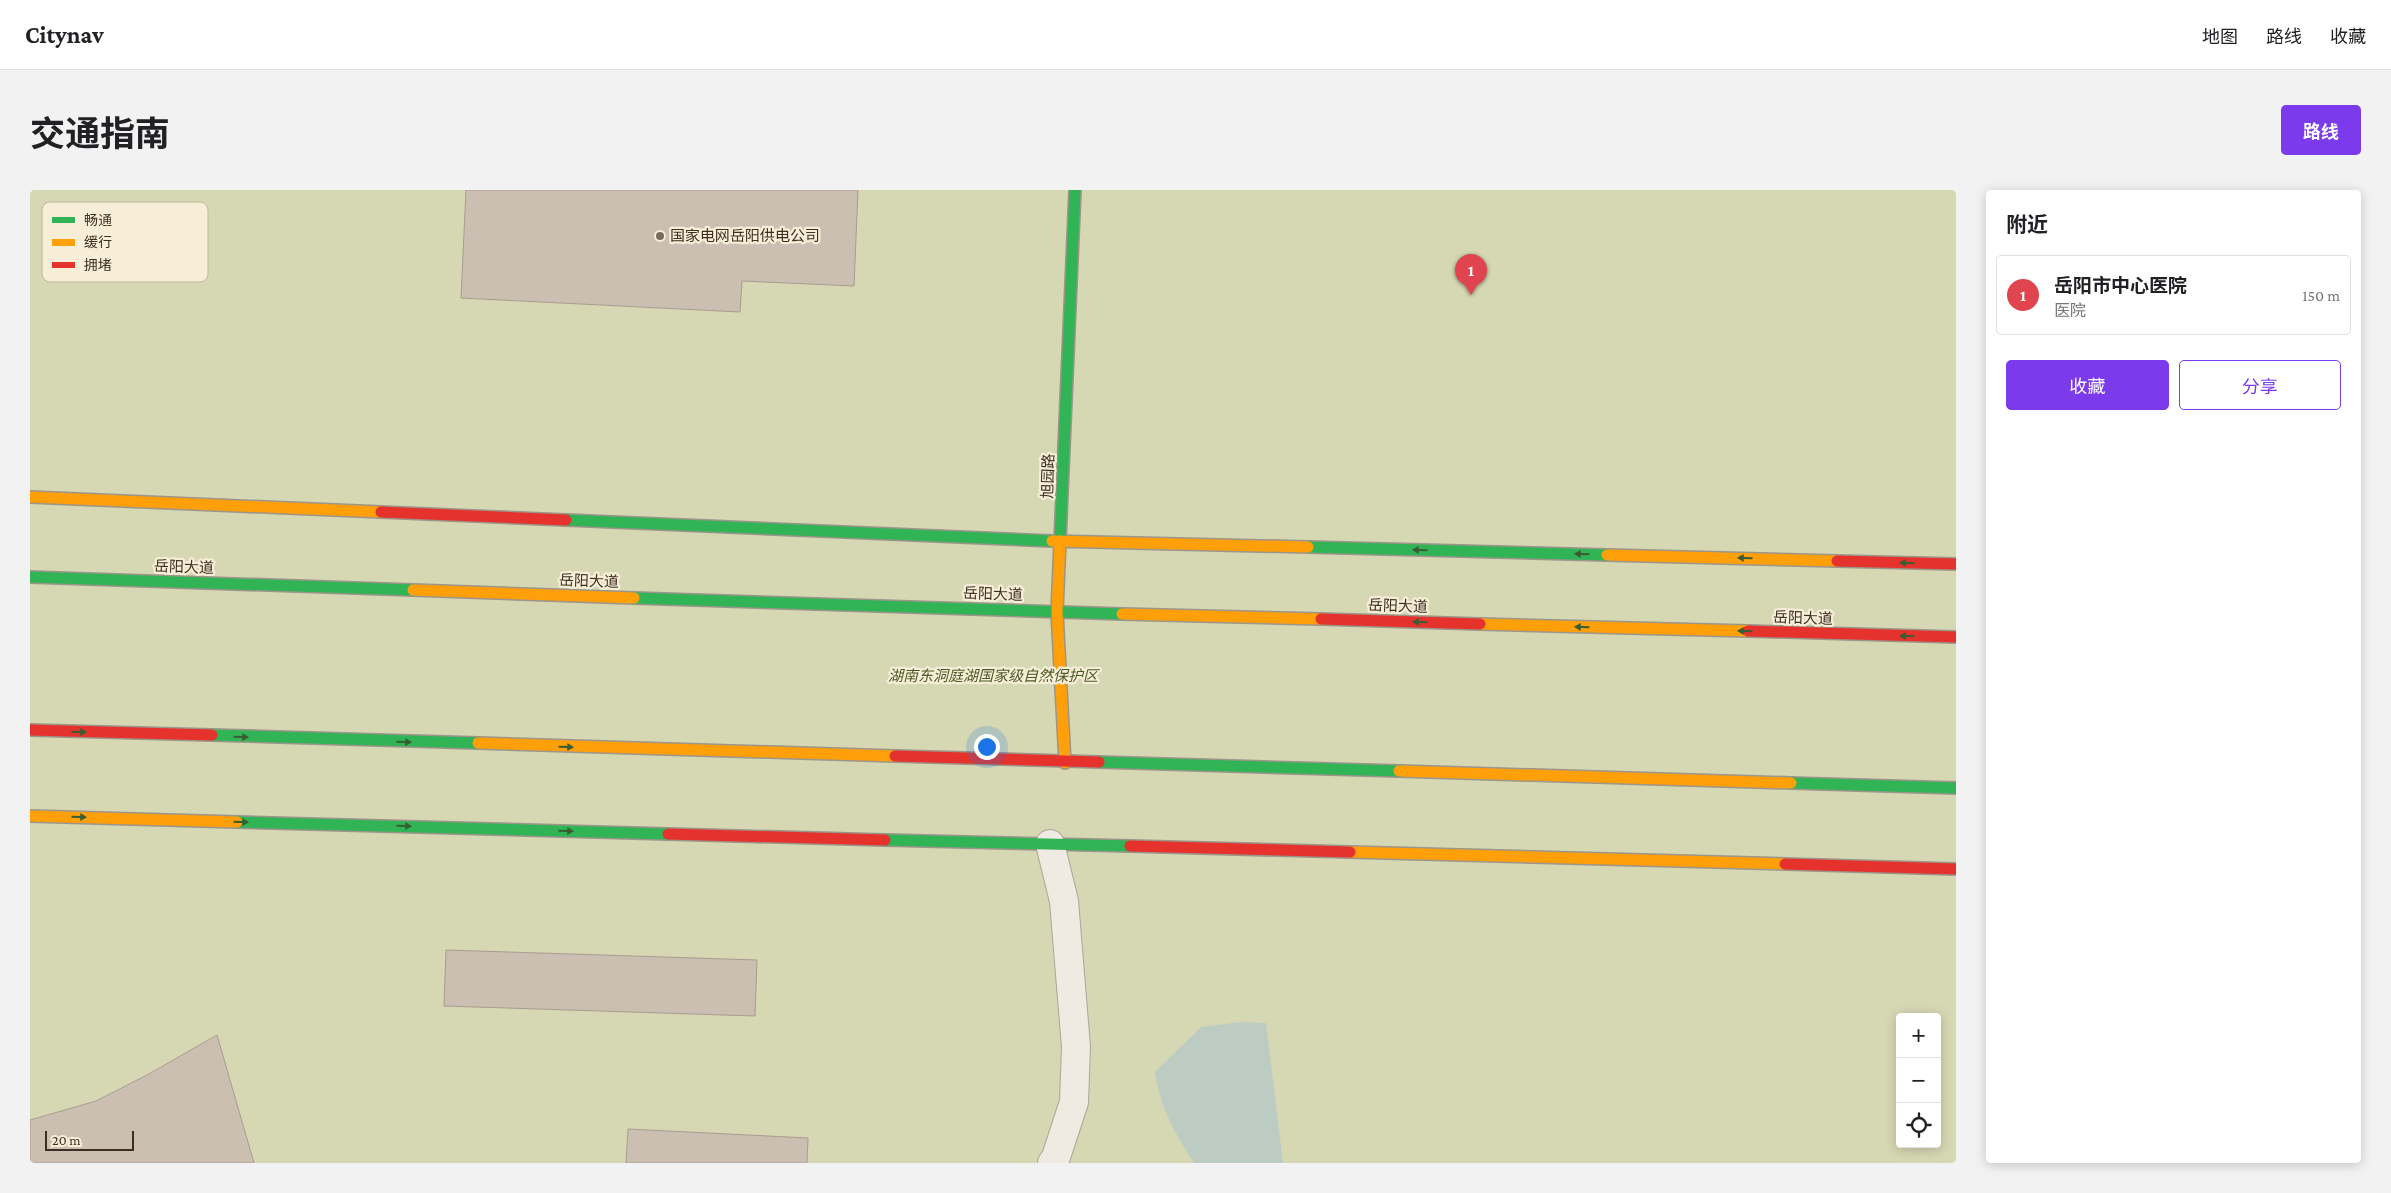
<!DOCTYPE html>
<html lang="zh">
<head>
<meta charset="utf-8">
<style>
  :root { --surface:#fff; --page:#f2f2f2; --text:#202124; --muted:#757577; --line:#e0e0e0; --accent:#7c3aed }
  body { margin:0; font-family:"Crimson Pro","Noto Sans SC",serif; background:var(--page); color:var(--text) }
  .controls { position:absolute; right:15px; bottom:15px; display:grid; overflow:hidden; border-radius:5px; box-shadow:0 2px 12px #0003 }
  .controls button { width:45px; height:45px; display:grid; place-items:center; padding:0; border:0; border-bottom:1px solid var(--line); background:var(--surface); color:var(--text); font:25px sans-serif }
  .scale { position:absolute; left:15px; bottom:12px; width:89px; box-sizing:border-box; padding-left:5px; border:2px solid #3d2e20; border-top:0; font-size:14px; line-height:18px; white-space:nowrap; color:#3d2e20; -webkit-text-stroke:4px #f7eed8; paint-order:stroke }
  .you { position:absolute; left:956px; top:556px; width:18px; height:18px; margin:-12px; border:4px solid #fff; border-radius:50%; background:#1a73e8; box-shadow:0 0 0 8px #1a73e833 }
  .badge { display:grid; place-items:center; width:32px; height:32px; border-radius:50%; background:var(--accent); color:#fff; font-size:16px; font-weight:700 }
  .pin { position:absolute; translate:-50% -41px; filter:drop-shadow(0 1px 2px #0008) }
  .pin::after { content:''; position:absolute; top:26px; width:18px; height:15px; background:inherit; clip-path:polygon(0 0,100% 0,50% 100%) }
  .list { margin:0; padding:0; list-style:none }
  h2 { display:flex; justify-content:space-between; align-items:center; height:65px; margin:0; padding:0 20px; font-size:21px }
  h2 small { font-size:16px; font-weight:400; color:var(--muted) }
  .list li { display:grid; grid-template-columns:32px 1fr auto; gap:15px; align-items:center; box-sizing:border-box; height:80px; margin:0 10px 10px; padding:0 10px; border:1px solid var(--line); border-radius:5px }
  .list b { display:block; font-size:19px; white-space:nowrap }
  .list p { margin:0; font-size:16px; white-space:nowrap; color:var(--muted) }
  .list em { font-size:16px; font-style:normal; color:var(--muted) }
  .actions { display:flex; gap:10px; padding:15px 20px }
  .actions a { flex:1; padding:11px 0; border:1px solid var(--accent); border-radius:5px; text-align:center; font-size:18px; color:var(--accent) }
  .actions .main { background:var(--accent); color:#fff }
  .icon { flex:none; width:28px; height:28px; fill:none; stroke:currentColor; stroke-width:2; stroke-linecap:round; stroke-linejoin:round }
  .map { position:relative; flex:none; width:1926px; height:973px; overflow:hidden; border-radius:5px }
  header { display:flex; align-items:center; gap:30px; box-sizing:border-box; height:70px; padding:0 25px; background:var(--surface); border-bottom:1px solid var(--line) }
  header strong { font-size:24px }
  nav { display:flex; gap:28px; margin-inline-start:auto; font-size:18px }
  .intro { display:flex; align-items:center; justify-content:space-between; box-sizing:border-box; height:120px; padding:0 30px }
  h1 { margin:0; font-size:35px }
  .button { padding:12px 22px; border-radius:5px; background:var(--accent); color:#fff; font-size:18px; font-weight:700 }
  main { display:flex; gap:30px; padding:0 30px }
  aside { flex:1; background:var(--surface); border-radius:5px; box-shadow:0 2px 12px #0003 }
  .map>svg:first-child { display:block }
  .green { fill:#d6d7b3; fill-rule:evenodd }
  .water { fill:#bcccc2 }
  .building { fill:#cbbfb2; stroke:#a89c90 }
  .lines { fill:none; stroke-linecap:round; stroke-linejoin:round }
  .street-casing { stroke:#ada599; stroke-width:30 }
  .fast-casing { stroke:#9c958a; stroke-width:14 }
  .slow-casing { stroke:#9c958a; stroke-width:14 }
  .jam-casing { stroke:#9c958a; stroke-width:14 }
  .street { stroke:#efebe3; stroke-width:28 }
  .fast { stroke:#30b455; stroke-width:11 }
  .slow { stroke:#ff9f0a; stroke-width:11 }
  .jam { stroke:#e5322d; stroke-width:11 }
  .oneway { fill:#385d33 }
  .poi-dot { fill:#786c5e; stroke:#f7eed8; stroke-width:2 }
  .labels { text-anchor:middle; stroke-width:4.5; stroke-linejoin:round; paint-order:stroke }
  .poi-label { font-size:15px; fill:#3d2e20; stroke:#f7eed8; text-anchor:start }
  .street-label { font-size:15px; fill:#3d2e20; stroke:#f7eed8 }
  .park-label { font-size:15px; font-style:italic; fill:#4d5a26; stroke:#f7eed8 }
  .key { fill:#f7eed8; stroke:#bfb4a1; stroke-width:1 }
  .key-label { font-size:14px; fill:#3d2e20 }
</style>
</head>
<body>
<header>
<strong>Citynav</strong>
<nav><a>地图</a><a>路线</a><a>收藏</a></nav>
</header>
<div class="intro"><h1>交通指南</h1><a class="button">路线</a></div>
<main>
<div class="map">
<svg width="1926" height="973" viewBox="0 0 1926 973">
  <rect width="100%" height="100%" fill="#e7e0d1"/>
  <!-- green -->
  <path class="green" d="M0 0H1926V973H0ZM1870 827H1907V954H1870Z"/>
  <!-- water -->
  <path class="water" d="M1211 832 1236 833 1253 973H1164C1145 944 1130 917 1125 882L1171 837Z"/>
  <!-- building -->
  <g class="building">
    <path d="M436 0H828L824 96 712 91 710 122 431 108Z"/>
    <path d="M416 760 727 770 725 826 414 816Z"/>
    <path d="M187 845 224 973H0V930L66 911 117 885Z"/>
    <path d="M598 939 778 948 777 973H596Z"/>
  </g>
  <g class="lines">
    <!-- street casing -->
    <g class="street-casing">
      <path id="street" d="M1020 654 1034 711 1046 857 1044 912 1026 967 1022 973"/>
    </g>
    <!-- fast casing -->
    <g class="fast-casing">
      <g id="fast">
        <path d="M536 330 1022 351"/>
        <path d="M1030 351 1045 0"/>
        <path d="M1278 357 1577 365"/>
        <path d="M0 387 383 400"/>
        <path d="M604 408 1092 424"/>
        <path d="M182 545 448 553"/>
        <path d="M1069 572 1369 581"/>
        <path d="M1761 593 1926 598"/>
        <path d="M207 632 638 644"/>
        <path d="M855 650 1100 656"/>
      </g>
    </g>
    <!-- slow casing -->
    <g class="slow-casing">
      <g id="slow">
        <path d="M0 307 351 322"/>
        <path d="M1022 351 1278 357"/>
        <path d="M1030 351 1027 422 1035 573"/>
        <path d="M1577 365 1807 371"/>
        <path d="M383 400 604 408"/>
        <path d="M1092 424 1291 429"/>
        <path d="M1450 434 1718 441"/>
        <path d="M448 553 865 566"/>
        <path d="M1369 581 1761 593"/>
        <path d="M0 626 207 632"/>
        <path d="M1320 662 1755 674"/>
      </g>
    </g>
    <!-- jam casing -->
    <g class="jam-casing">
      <g id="jam">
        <path d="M351 322 536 330"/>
        <path d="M1807 371 1926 374"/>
        <path d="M1291 429 1450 434"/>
        <path d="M1718 441 1926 447"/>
        <path d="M0 540 182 545"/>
        <path d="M865 566 1069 572"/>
        <path d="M638 644 855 650"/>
        <path d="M1100 656 1320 662"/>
        <path d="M1755 674 1926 679"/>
      </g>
    </g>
    <!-- street -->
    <use href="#street" class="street"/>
    <!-- fast -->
    <use href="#fast" class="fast"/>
    <!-- slow -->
    <use href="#slow" class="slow"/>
    <!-- jam -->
    <use href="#jam" class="jam"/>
  </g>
  <!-- one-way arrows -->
  <defs><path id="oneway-solid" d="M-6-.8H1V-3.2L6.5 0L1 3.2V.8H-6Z" transform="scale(1.25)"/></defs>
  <g class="oneway">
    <use href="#oneway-solid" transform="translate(1390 360) rotate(-179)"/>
    <use href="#oneway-solid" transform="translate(1552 364) rotate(-179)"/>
    <use href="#oneway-solid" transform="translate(1715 368) rotate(-179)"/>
    <use href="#oneway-solid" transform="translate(1877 373) rotate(-179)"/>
    <use href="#oneway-solid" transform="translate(1390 432) rotate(-178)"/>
    <use href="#oneway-solid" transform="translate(1552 437) rotate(-178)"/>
    <use href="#oneway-solid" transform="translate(1715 441) rotate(-178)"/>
    <use href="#oneway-solid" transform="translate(1877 446) rotate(-178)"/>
    <use href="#oneway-solid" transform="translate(49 542) rotate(2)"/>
    <use href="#oneway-solid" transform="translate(211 547) rotate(2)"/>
    <use href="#oneway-solid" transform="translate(374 552) rotate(2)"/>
    <use href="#oneway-solid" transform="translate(536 557) rotate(2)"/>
    <use href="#oneway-solid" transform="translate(49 627) rotate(2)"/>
    <use href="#oneway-solid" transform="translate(211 632) rotate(2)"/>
    <use href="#oneway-solid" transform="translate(374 636) rotate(2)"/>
    <use href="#oneway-solid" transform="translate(536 641) rotate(2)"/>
  </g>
  <!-- markers -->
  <circle class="poi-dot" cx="630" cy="46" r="5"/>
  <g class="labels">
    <!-- poi labels -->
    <g class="poi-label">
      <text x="640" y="51">国家电网岳阳供电公司</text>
    </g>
    <!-- street labels -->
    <g class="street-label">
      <text transform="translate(1018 286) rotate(-88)" y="5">旭园路</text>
      <text transform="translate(154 377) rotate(2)" y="5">岳阳大道</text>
      <text transform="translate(559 391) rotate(2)" y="5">岳阳大道</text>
      <text transform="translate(963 404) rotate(2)" y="5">岳阳大道</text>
      <text transform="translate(1368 416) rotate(2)" y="5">岳阳大道</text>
      <text transform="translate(1773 428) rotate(2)" y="5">岳阳大道</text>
    </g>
    <!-- park labels -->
    <g class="park-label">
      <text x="963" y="491">湖南东洞庭湖国家级自然保护区</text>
    </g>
  </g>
  <!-- legend -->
  <rect x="12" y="12" width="166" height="80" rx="8" class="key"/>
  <rect x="22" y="27" width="23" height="6" fill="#30b455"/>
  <rect x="22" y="49" width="23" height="7" fill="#ff9f0a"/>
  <rect x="22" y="72" width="23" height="6" fill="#e5322d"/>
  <g class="key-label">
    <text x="54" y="35">畅通</text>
    <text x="54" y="57">缓行</text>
    <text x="54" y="80">拥堵</text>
  </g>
</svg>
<div class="controls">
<button>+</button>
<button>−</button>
<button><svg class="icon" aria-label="locate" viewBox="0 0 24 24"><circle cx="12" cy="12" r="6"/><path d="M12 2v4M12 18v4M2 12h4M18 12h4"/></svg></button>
</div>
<div class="scale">20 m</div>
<div class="you"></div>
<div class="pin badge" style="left:1441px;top:105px;background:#e0444e">1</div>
</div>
<aside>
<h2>附近<small></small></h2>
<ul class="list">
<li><span class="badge" style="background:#e0444e">1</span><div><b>岳阳市中心医院</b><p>医院</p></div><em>150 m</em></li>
</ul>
<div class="actions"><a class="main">收藏</a><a>分享</a></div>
</aside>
</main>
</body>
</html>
